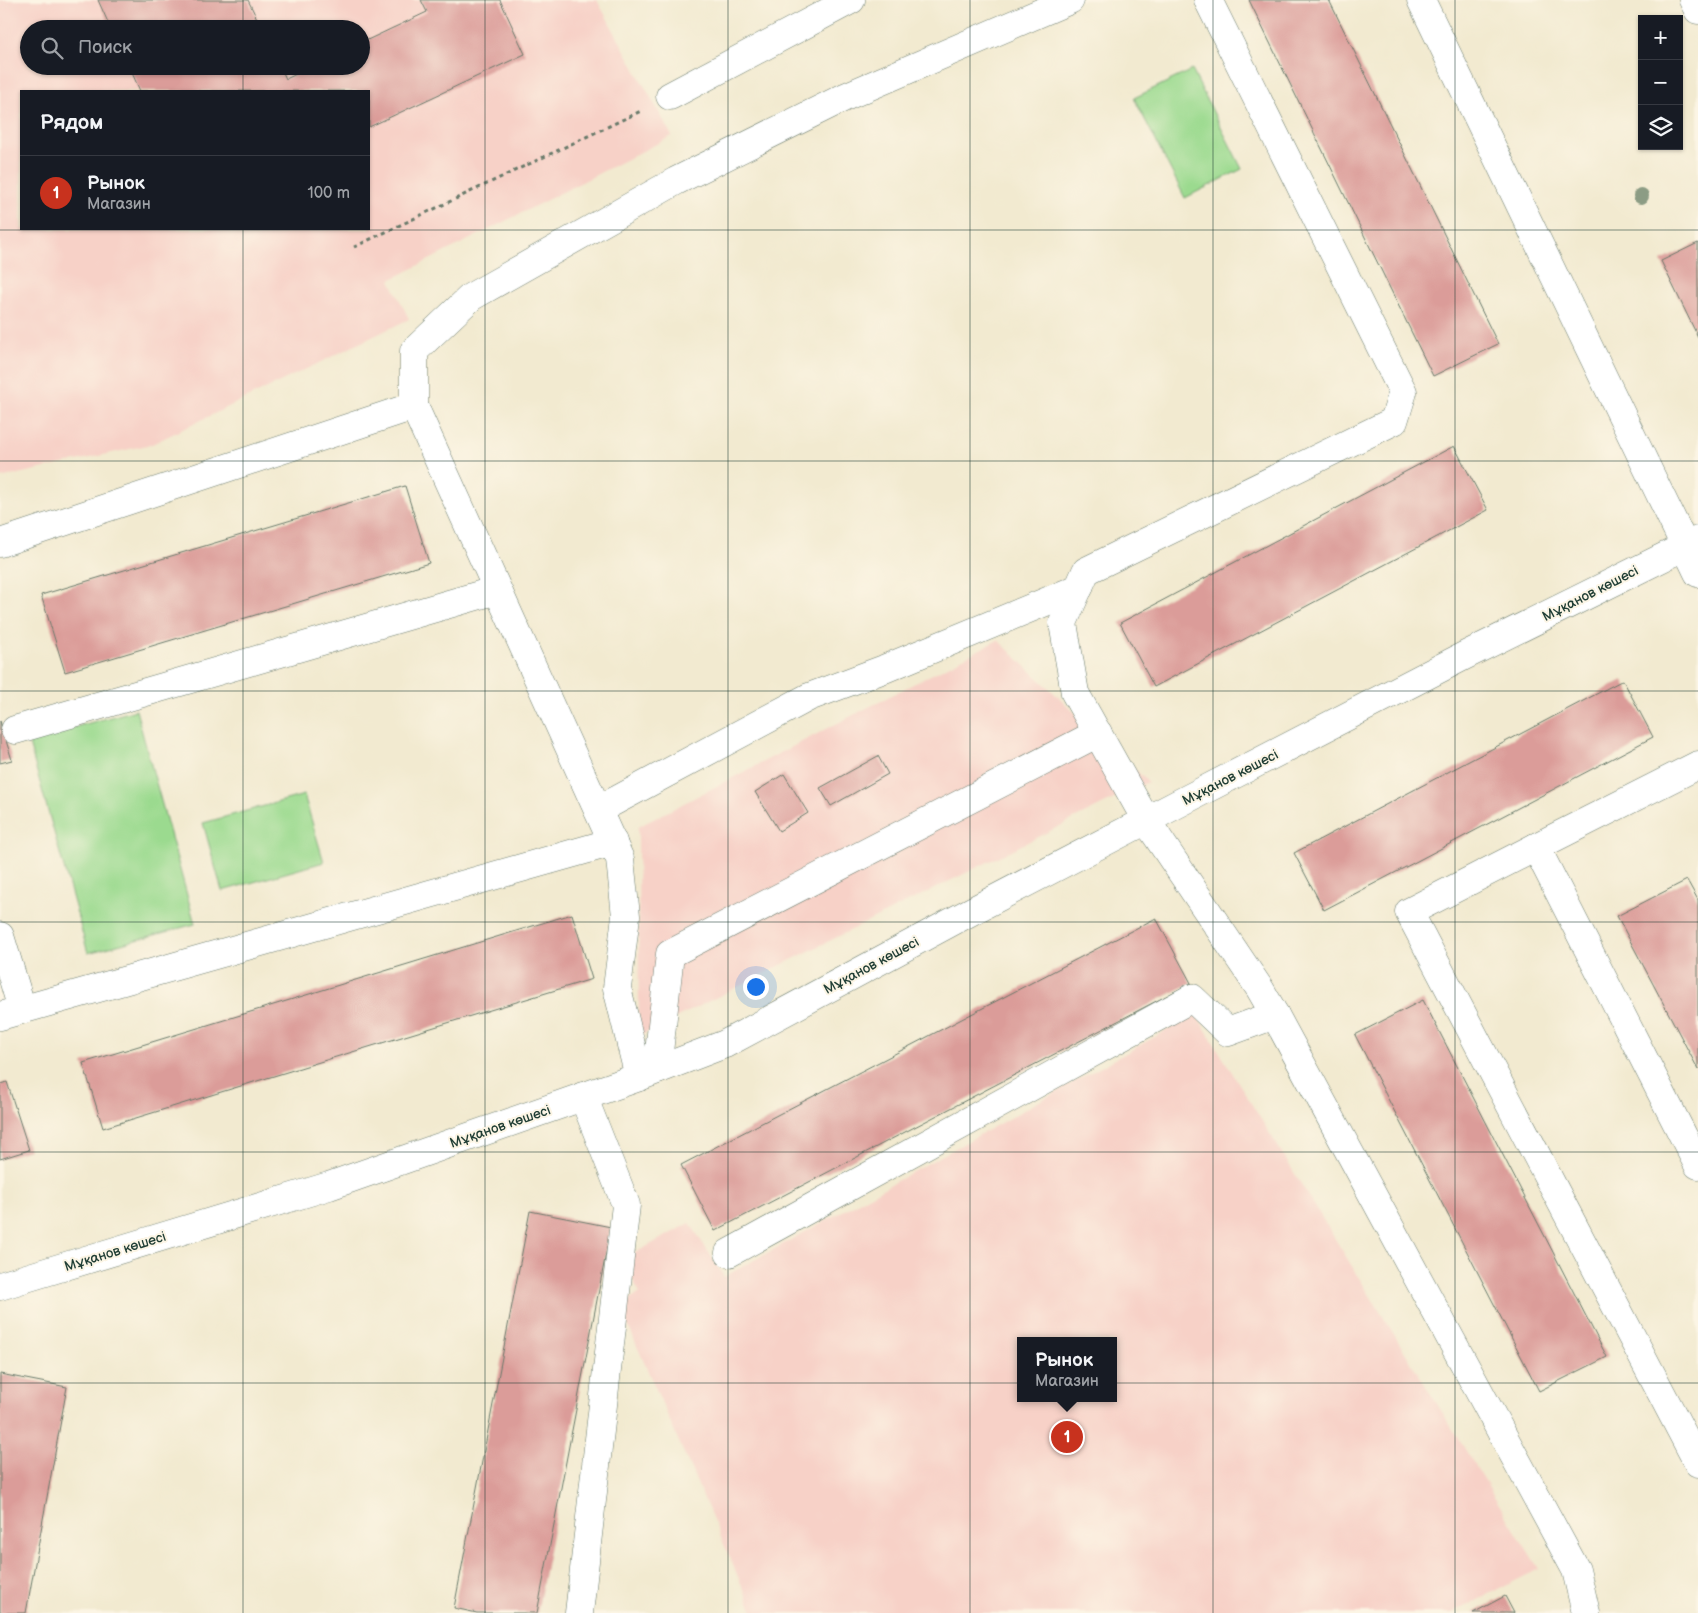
<!DOCTYPE html>
<html lang="ru">
<head>
<meta charset="utf-8">
<style>
  :root { --surface:#171b24; --page:#242831; --text:#f1f3f6; --muted:#9ea1a6; --line:#363941; --accent:#c8321e }
  body { margin:0; font-family:"Balsamiq Sans",sans-serif; background:var(--page); color:var(--text) }
  .controls { position:absolute; right:15px; top:15px; display:grid; overflow:hidden; border-radius:0px; box-shadow:0 1px 4px #0004 }
  .controls button { width:45px; height:45px; display:grid; place-items:center; padding:0; border:0; border-bottom:1px solid var(--line); background:var(--surface); color:var(--text); font:25px sans-serif }
  .you { position:absolute; left:755px; top:986px; width:18px; height:18px; margin:-12px; border:4px solid #fff; border-radius:50%; background:#1a73e8; box-shadow:0 0 0 8px #1a73e833 }
  .badge { display:grid; place-items:center; width:32px; height:32px; border-radius:50%; background:var(--accent); color:#fff; font-size:16px; font-weight:700 }
  .pin { position:absolute; translate:-50% -50%; border:2px solid #fff; box-shadow:0 1px 5px #0006 }
  .popup { position:absolute; left:1017px; top:1337px; width:100px; height:65px; box-sizing:border-box; display:grid; place-content:center; border-radius:0px; background:var(--surface); filter:drop-shadow(0 1px 4px #0005); font-size:16px; white-space:nowrap; color:var(--muted) }
  .popup b { font-size:19px; color:var(--text) }
  .popup::after { content:''; position:absolute; left:50%; top:100%; margin-left:-10px; border:10px solid transparent; border-top-color:var(--surface) }
  .list { margin:0; padding:0; list-style:none }
  h2 { display:flex; justify-content:space-between; align-items:center; height:65px; margin:0; padding:0 20px; font-size:21px }
  h2 small { font-size:16px; font-weight:400; color:var(--muted) }
  .list li { display:grid; grid-template-columns:32px 1fr auto; gap:15px; align-items:center; box-sizing:border-box; height:75px; padding:0 20px; border-top:1px solid var(--line) }
  .list b { display:block; font-size:19px; white-space:nowrap }
  .list p { margin:0; font-size:16px; white-space:nowrap; color:var(--muted) }
  .list em { font-size:16px; font-style:normal; color:var(--muted) }
  .icon { flex:none; width:28px; height:28px; fill:none; stroke:currentColor; stroke-width:2; stroke-linecap:round; stroke-linejoin:round }
  .map { position:relative; flex:none; width:1698px; height:1613px; overflow:hidden }
  .search { position:absolute; background:var(--surface); box-shadow:0 1px 4px #0004; left:20px; top:20px; width:350px; height:55px; display:flex; align-items:center; gap:12px; box-sizing:border-box; padding:0 18px; border-radius:28px; color:var(--muted); font-size:19px }
  .panel { position:absolute; background:var(--surface); box-shadow:0 1px 4px #0004; left:20px; top:90px; width:350px; height:140px; border-radius:0px }
  .map>svg:first-child { display:block }
  .built { fill:#f7d1c7; fill-rule:evenodd }
  .green { fill:#9bda8f; stroke:#5d8c62 }
  .building { fill:#db9c99 }
  .lines { fill:none; stroke-linecap:round; stroke-linejoin:round }
  .minor-casing { stroke:#697a6b; stroke-width:29 }
  .path { stroke:#697a6b; stroke-width:3; stroke-dasharray:4 4; stroke-linecap:butt }
  .minor { stroke:#fff; stroke-width:28 }
  .tree { fill:#8c9c84 }
  .grid { fill:none; stroke:#1f3d34; stroke-width:1; stroke-opacity:0.55 }
  .labels { text-anchor:middle; stroke-width:4; stroke-linejoin:round; paint-order:stroke }
  .street-label { font-size:14px; fill:#1f3d34; stroke:#fcf5e5 }
</style>
</head>
<body>
<div class="map">
<svg width="1698" height="1613" viewBox="0 0 1698 1613">
  <rect width="100%" height="100%" fill="#fcf5e5"/>
  <filter id="ink" filterUnits="userSpaceOnUse"><feTurbulence type="fractalNoise" baseFrequency=".02" numOctaves="2"/><feDisplacementMap in="SourceGraphic" scale="10" xChannelSelector="R" yChannelSelector="G"/><feConvolveMatrix kernelMatrix="1 2 1 2 8 2 1 2 1" color-interpolation-filters="sRGB"/></filter>
  <filter id="wash" filterUnits="userSpaceOnUse"><feTurbulence type="fractalNoise" baseFrequency=".0096" numOctaves="4" result="noise"/><feDisplacementMap in="SourceGraphic" scale="20" xChannelSelector="R" yChannelSelector="G"/><feGaussianBlur stdDeviation="1.12" result="paint"/><feColorMatrix in="noise" values="0 0 0 0 0 0 0 0 0 0 0 0 0 0 0 0 0 1.4 0 .05"/><feComposite in="paint" operator="in"/></filter>
  <g filter="url(#wash)">
    <rect width="100%" height="100%" fill="#f2ead0"/>
    <!-- built -->
    <g class="built">
      <path d="M0 0H597L672 136 390 280 409 319 152 444 0 478ZM29 29H361V66H29ZM21 91H369V229H21Z"/>
      <path d="M998 640 1148 782 639 1036 638 827Z"/>
      <path d="M1196 1014 1539 1569 1452 1613H754L619 1305 640 1293 622 1260 690 1223 724 1277ZM1021 1341H1113V1398H1021Z"/>
    </g>
    <!-- green -->
    <g class="green">
      <path d="M1192 70 1242 169 1185 198 1134 98Z"/>
      <path d="M136 710 195 924 88 953 28 740Z"/>
      <path d="M304 795 324 862 222 891 203 823Z"/>
    </g>
    <g id="blocks">
      <!-- building -->
      <g class="building">
        <path d="M98 0H248L262 29H111Z"/>
        <path d="M421 0H500L525 54 369 127V91H140L129 66H280L286 79 313 66H361V43L427 12Z"/>
        <path d="M1249 0H1329L1498 344 1433 376Z"/>
        <path d="M1698 243V337L1661 261Z"/>
        <path d="M1454 446 1488 510 1154 687 1120 623Z"/>
        <path d="M405 486 429 563 65 672 41 595Z"/>
        <path d="M1623 680 1653 737 1324 910 1294 853Z"/>
        <path d="M0 721 12 760 0 763Z"/>
        <path d="M878 756 888 774 831 806 820 788Z"/>
        <path d="M784 774 808 813 779 831 755 792Z"/>
        <path d="M1687 880 1698 900V1069L1617 916Z"/>
        <path d="M572 914 592 979 103 1128 83 1063Z"/>
        <path d="M1156 918 1191 983 715 1231 681 1165Z"/>
        <path d="M1423 1000 1607 1357 1539 1391 1355 1035Z"/>
        <path d="M7 1082 29 1150 0 1159V1084Z"/>
        <path d="M530 1211 611 1227 537 1613H477L454 1608Z"/>
        <path d="M0 1374 67 1387 26 1613H0Z"/>
        <path d="M1505 1596 1514 1613H1473Z"/>
      </g>
    </g>
  </g>
  <g filter="url(#ink)">
    <use href="#blocks" fill-opacity="0" stroke="#697a6b" stroke-width="1"/>
    <g class="lines">
      <!-- minor casing -->
      <g class="minor-casing">
        <g id="minor">
          <path d="M1208 0 1403 392 1394 421 1086 571 1063 623 1075 693 1146 820 1260 989 1275 1015 1576 1570 1586 1613"/>
          <path d="M1421 0 1698 573"/>
          <path d="M1693 0 1698 10"/>
          <path d="M670 96 851 0"/>
          <path d="M0 543 414 406"/>
          <path d="M15 730 497 590"/>
          <path d="M1698 765 1536 847 1698 1165"/>
          <path d="M598 810 809 697 884 669 1079 588"/>
          <path d="M1536 847 1409 912 1698 1463"/>
          <path d="M0 936 22 1009"/>
          <path d="M0 1016 613 842"/>
          <path d="M657 1070 670 954 1098 733"/>
          <path d="M639 1077 617 988 626 916 620 859 414 406V351L471 297 676 181 847 96 1070 0"/>
          <path d="M729 1253 1192 998 1228 1032 1275 1015"/>
          <path d="M0 1286 329 1186 639 1077 725 1044 972 911 1189 798 1464 656 1698 540"/>
          <path d="M579 1613 626 1205 583 1096"/>
        </g>
      </g>
      <!-- path -->
      <path class="path" d="M354 247 643 110"/>
      <!-- minor -->
      <use href="#minor" class="minor"/>
    </g>
    <!-- trees -->
    <circle class="tree" cx="1641" cy="196" r="8"/>
  </g>
  <!-- grid -->
  <path class="grid" d="M243 0V29M485 0V1613M728 0V1613M970 0V1613M1213 0V1613M1455 0V1613M243 66V91M243 229V1613M0 230H1698M0 461H1698M0 691H1698M0 922H1698M0 1152H1698M0 1383H1698"/>
  <g class="labels">
    <!-- street labels -->
    <g class="street-label">
      <text transform="translate(1590 593) rotate(-27)" y="5">Мұқанов көшесі</text>
      <text transform="translate(1230 777) rotate(-27)" y="5">Мұқанов көшесі</text>
      <text transform="translate(871 965) rotate(-28)" y="5">Мұқанов көшесі</text>
      <text transform="translate(500 1126) rotate(-19)" y="5">Мұқанов көшесі</text>
      <text transform="translate(115 1251) rotate(-17)" y="5">Мұқанов көшесі</text>
    </g>
  </g>
</svg>
<div class="controls">
<button>+</button>
<button>−</button>
<button><svg class="icon" aria-label="layers" viewBox="0 0 24 24"><path d="M12 4l9 5-9 5-9-5zM3 14l9 5 9-5"/></svg></button>
</div>
<div class="you"></div>
<div class="pin badge" style="left:1067px;top:1437px">1</div>
<div class="popup"><b>Рынок</b>Магазин</div>
<div class="search"><svg class="icon" aria-label="search" viewBox="0 0 24 24"><circle cx="10" cy="10" r="6"/><path d="M15 15l6 6"/></svg>Поиск</div>
<section class="panel">
<h2>Рядом<small></small></h2>
<ul class="list">
<li><span class="badge">1</span><div><b>Рынок</b><p>Магазин</p></div><em>100 m</em></li>
</ul>
</section>
</div>
</body>
</html>
